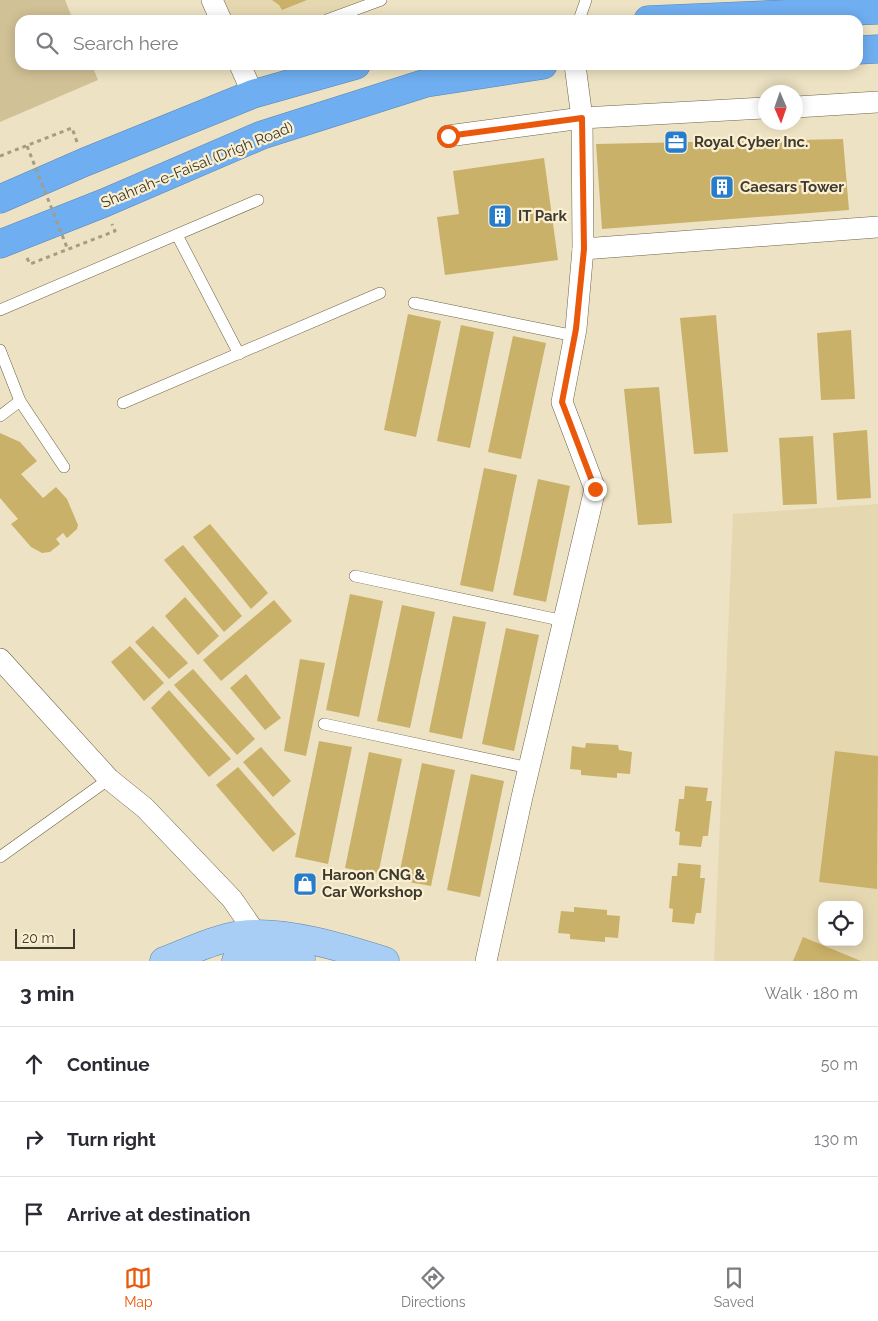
<!DOCTYPE html>
<html lang="en">
<head>
<meta charset="utf-8">
<style>
  :root { --surface:#fff; --page:#f2f2f3; --text:#2b2b33; --muted:#7c7c81; --line:#e1e1e2; --accent:#ea580c }
  body { margin:0; font-family:Raleway,sans-serif; background:var(--page); color:var(--text) }
  .controls { position:absolute; right:15px; bottom:15px; display:grid; overflow:hidden; border-radius:10px; box-shadow:0 2px 12px #0003 }
  .controls button { width:45px; height:45px; display:grid; place-items:center; padding:0; border:0; border-bottom:1px solid var(--line); background:var(--surface); color:var(--text); font:25px sans-serif }
  .compass { position:absolute; left:758px; top:85px; width:45px; height:45px; border-radius:50%; background:var(--surface); box-shadow:0 2px 12px #0003; rotate:178deg }
  .scale { position:absolute; left:15px; bottom:12px; width:60px; box-sizing:border-box; padding-left:5px; border:2px solid #3e3a2e; border-top:0; font-size:14px; line-height:18px; white-space:nowrap; color:#3e3a2e; -webkit-text-stroke:4px #faefd0; paint-order:stroke }
  .stop { position:absolute; width:15px; height:15px; margin:-11px; border:4px solid #ea580c; border-radius:50%; background:#fff }
  .stop.end { background:#ea580c; border-color:#fff; box-shadow:0 1px 5px #0008 }
  .list { margin:0; padding:0; list-style:none }
  h2 { display:flex; justify-content:space-between; align-items:center; height:65px; margin:0; padding:0 20px; font-size:21px }
  h2 small { font-size:16px; font-weight:400; color:var(--muted) }
  .list li { display:grid; grid-template-columns:32px 1fr auto; gap:15px; align-items:center; box-sizing:border-box; height:75px; padding:0 20px; border-top:1px solid var(--line) }
  .list b { display:block; font-size:19px; white-space:nowrap }
  .list em { font-size:16px; font-style:normal; color:var(--muted) }
  .icon { flex:none; width:28px; height:28px; fill:none; stroke:currentColor; stroke-width:2; stroke-linecap:round; stroke-linejoin:round }
  .map { position:relative; flex:none; width:878px; height:961px; overflow:hidden }
  .search { position:absolute; background:var(--surface); box-shadow:0 2px 12px #0003; left:15px; right:15px; top:15px; height:55px; display:flex; align-items:center; gap:12px; box-sizing:border-box; padding:0 18px; border-radius:15px; color:var(--muted); font-size:19px }
  .sheet { height:290px; background:var(--surface) }
  nav { display:flex; justify-content:space-around; align-items:center; box-sizing:border-box; height:70px; border-top:1px solid var(--line); background:var(--surface); font-size:14px; color:var(--muted) }
  nav a { display:grid; justify-items:center; gap:2px }
  nav .on { color:var(--accent) }
  .map>svg:first-child { display:block }
  .built { fill:#e5d8b1; fill-rule:evenodd }
  .green { fill:#d1c196 }
  .building { fill:#cab169 }
  .lines { fill:none; stroke-linecap:round; stroke-linejoin:round }
  .lane-casing { stroke:#6d6448; stroke-width:12 }
  .street-casing { stroke:#6d6448; stroke-width:22 }
  .primary-casing { stroke:#5e85ac; stroke-width:29 }
  .highway-casing { stroke:#5e85ac; stroke-width:29 }
  .path { stroke:#a49c85; stroke-width:3; stroke-dasharray:4 4; stroke-linecap:butt }
  .lane { stroke:#fff; stroke-width:11 }
  .street { stroke:#fff; stroke-width:21 }
  .primary { stroke:#a9cef6; stroke-width:28 }
  .highway { stroke:#6faef0; stroke-width:28 }
  .path-bridge { stroke:#a49c85; stroke-width:3; stroke-dasharray:4 4; stroke-linecap:butt }
  .route { stroke:#ea580c; stroke-width:6 }
  .labels { text-anchor:middle; stroke-width:4.5; stroke-linejoin:round; paint-order:stroke }
  .poi-label { font-size:15px; font-weight:bold; fill:#3e3a2e; stroke:#faefd0; text-anchor:start }
  .street-label { font-size:15px; fill:#3e3a2e; stroke:#faefd0 }
</style>
</head>
<body>
<div class="map">
<svg width="878" height="961" viewBox="0 0 878 961">
  <rect width="100%" height="100%" fill="#ede2c3"/>
  <!-- built -->
  <g class="built">
    <path d="M213 0H381L327 20H221Z"/>
    <path d="M878 504V961H714L733 514ZM822 905H859V942H822Z"/>
  </g>
  <!-- green -->
  <path class="green" d="M0 0H65L73 20H20V65H92L98 80 0 122Z"/>
  <!-- building -->
  <g class="building">
    <path d="M272 0H307L282 10 279 5Z"/>
    <path d="M843 139 849 210 602 229 596 144Z"/>
    <path d="M544 158 558 260 445 275 437 217 459 214 453 171Z"/>
    <path d="M408 314 441 321 416 437 384 430Z"/>
    <path d="M716 315 728 452 694 454 680 318Z"/>
    <path d="M461 325 494 332 470 448 437 441Z"/>
    <path d="M851 330 855 399 821 400 817 333Z"/>
    <path d="M513 336 546 343 521 459 488 452Z"/>
    <path d="M659 387 672 523 638 525 624 389Z"/>
    <path d="M867 430 871 498 837 500 833 433Z"/>
    <path d="M0 433 20 442 37 461 21 474 43 498 56 487 67 499 78 525 77 529 67 538 63 533 56 539 60 544 50 552 42 553 31 547 11 524 18 519 0 498Z"/>
    <path d="M813 436 817 504 783 505 779 438Z"/>
    <path d="M484 468 517 475 493 592 460 585Z"/>
    <path d="M538 479 570 486 546 602 513 595Z"/>
    <path d="M210 524 268 593 251 609 193 537Z"/>
    <path d="M183 545 242 616 224 632 164 560Z"/>
    <path d="M350 594 383 601 359 717 326 710Z"/>
    <path d="M185 597 219 636 198 655 165 616Z"/>
    <path d="M274 600 292 621 221 681 203 660Z"/>
    <path d="M402 605 435 612 410 728 377 721Z"/>
    <path d="M453 616 486 622 462 739 429 732Z"/>
    <path d="M153 626 188 663 169 679 135 642Z"/>
    <path d="M506 628 539 635 514 751 482 744Z"/>
    <path d="M130 646 164 683 144 701 111 662Z"/>
    <path d="M300 659 325 663 306 756 284 751Z"/>
    <path d="M193 669 255 739 237 755 174 685Z"/>
    <path d="M246 674 281 718 265 730 230 688Z"/>
    <path d="M169 690 231 759 209 777 151 708Z"/>
    <path d="M319 741 352 747 328 864 295 857Z"/>
    <path d="M586 743 618 745 619 750 632 752 630 774 617 773V778L581 775V770L570 769 572 746 585 748Z"/>
    <path d="M261 747 291 781 273 797 243 762Z"/>
    <path d="M835 751 878 756 877 889 819 882Z"/>
    <path d="M369 752 402 759 378 875 345 868Z"/>
    <path d="M422 763 455 770 431 886 398 880Z"/>
    <path d="M238 767 296 834 273 852 216 785Z"/>
    <path d="M471 774 504 781 480 897 447 890Z"/>
    <path d="M685 786 708 788 706 801H712L708 836H703L701 847 679 845 680 832 675 831 679 799H684Z"/>
    <path d="M678 863 701 865 700 878H705L701 913H696L694 924 672 922 673 909 669 908 672 876H677Z"/>
    <path d="M574 907 607 910V915L620 916 618 938 605 937V942L570 939V934L558 933 561 911 574 912Z"/>
    <path d="M803 937 861 961H793Z"/>
  </g>
  <g class="lines">
    <!-- lane casing -->
    <g class="lane-casing">
      <g id="lane">
        <path d="M327 20 381 0"/>
        <path d="M579 20 586 0"/>
        <path d="M177 235 239 354"/>
        <path d="M414 303 575 336"/>
        <path d="M0 310 258 200"/>
        <path d="M0 350 20 401 64 467"/>
        <path d="M123 403 380 293"/>
        <path d="M0 416 20 401"/>
        <path d="M355 576 564 621"/>
        <path d="M324 724 529 768"/>
        <path d="M0 857 109 779"/>
      </g>
    </g>
    <!-- street casing -->
    <g class="street-casing">
      <g id="street">
        <path d="M212 0 221 20"/>
        <path d="M240 65 253 94"/>
        <path d="M796 107 878 102"/>
        <path d="M448 136 582 118 766 108"/>
        <path d="M583 249 878 227"/>
        <path d="M0 659 109 779 145 808 232 899 263 944"/>
        <path d="M486 961 522 797 595 489 562 402 576 329 583 249 582 118 575 65"/>
      </g>
    </g>
    <!-- primary casing -->
    <g class="primary-casing">
      <g id="primary">
        <path d="M164 961C188 952 214 939 240 935 283 929 344 948 385 961"/>
        <path d="M236 961C258 953 279 952 301 958"/>
      </g>
    </g>
    <!-- highway casing -->
    <g class="highway-casing">
      <g id="highway">
        <path d="M648 20 878 10"/>
        <path d="M858 50 878 49"/>
        <path d="M0 199 85 162 253 94 356 65"/>
        <path d="M0 244 104 203 262 135 426 83 543 65"/>
      </g>
    </g>
    <!-- path -->
    <g class="path">
      <path d="M0 156 72 128 77 142"/>
      <path d="M27 258 30 264 115 231 112 224"/>
    </g>
    <!-- lane -->
    <use href="#lane" class="lane"/>
    <!-- street -->
    <use href="#street" class="street"/>
    <!-- primary -->
    <use href="#primary" class="primary"/>
    <!-- highway -->
    <use href="#highway" class="highway"/>
    <!-- path-bridge -->
    <path class="path-bridge" d="M27 146 68 250"/>
  </g>
  <g class="lines">
    <!-- route -->
    <path class="route" d="M448 136 582 118 584 249 576 329 562 402 595 489"/>
  </g>
  <!-- icons -->
  <defs>
    <g id="office-square" transform="scale(1.25)"><rect x="-9" y="-9" width="18" height="18" rx="4" fill="#277ccb" stroke="#faefd0"/><path d="M-6-3h4V-5.5h4V-3h4V5H-6ZM-1-4.5V-3h2v-1.5ZM-6 0V1H6V0Z" fill="#fff"/></g>
    <g id="building-square" transform="scale(1.25)"><rect x="-9" y="-9" width="18" height="18" rx="4" fill="#277ccb" stroke="#faefd0"/><path d="M-4-6H4V6H1V3H-1V6H-4ZM-2.5-4.3h1.7v1.8h-1.7ZM.8-4.3h1.7v1.8H.8ZM-2.5-1h1.7V.8h-1.7ZM.8-1h1.7V.8H.8Z" fill="#fff"/></g>
    <g id="shop-square" transform="scale(1.25)"><rect x="-9" y="-9" width="18" height="18" rx="4" fill="#277ccb" stroke="#faefd0"/><path d="M-5-2.5h2.3a2.7 3.5 0 0 1 5.4 0H5L5.5 6h-11ZM-1.5-2.5h3a1.5 2.3 0 0 0-3 0Z" fill="#fff"/></g>
  </defs>
  <g fill-rule="evenodd">
    <use href="#office-square" x="676" y="142"/>
    <use href="#building-square" x="722" y="187"/>
    <use href="#building-square" x="500" y="216"/>
    <use href="#shop-square" x="305" y="884"/>
  </g>
  <g class="labels">
    <!-- poi labels -->
    <g class="poi-label">
      <text x="694" y="147">Royal Cyber Inc.</text>
      <text x="740" y="192">Caesars Tower</text>
      <text x="518" y="221">IT Park</text>
      <text x="322" y="880">Haroon CNG &amp;<tspan x="322" dy="17">Car Workshop</tspan></text>
    </g>
    <!-- street labels -->
    <g class="street-label">
      <text transform="translate(197 165) rotate(-22)" y="5">Shahrah-e-Faisal (Drigh Road)</text>
    </g>
  </g>
</svg>
<div class="controls">
<button><svg class="icon" aria-label="locate" viewBox="0 0 24 24"><circle cx="12" cy="12" r="6"/><path d="M12 2v4M12 18v4M2 12h4M18 12h4"/></svg></button>
</div>
<svg class="compass" viewBox="-18 -18 36 36"><path d="M0-13l5 13h-10z" fill="#e53935"/><path d="M0 13l5-13h-10z" fill="#7c7c81"/></svg>
<div class="scale">20 m</div>
<div class="stop" style="left:448px;top:136px"></div>
<div class="stop end" style="left:595px;top:489px"></div>
<div class="search"><svg class="icon" aria-label="search" viewBox="0 0 24 24"><circle cx="10" cy="10" r="6"/><path d="M15 15l6 6"/></svg>Search here</div>
</div>
<section class="sheet">
<h2>3 min<small>Walk · 180 m</small></h2>
<ul class="list">
<li><svg class="icon" aria-label="ahead" viewBox="0 0 24 24"><path d="M12 20V5M6 11l6-6 6 6"/></svg><div><b>Continue</b></div><em>50 m</em></li>
<li><svg class="icon" aria-label="right" viewBox="0 0 24 24"><path d="M7 20v-9h11M14 6l5 5-5 5"/></svg><div><b>Turn right</b></div><em>130 m</em></li>
<li><svg class="icon" aria-label="arrive" viewBox="0 0 24 24"><path d="M6 21V4h12l-3 4 3 4H6"/></svg><div><b>Arrive at destination</b></div></li>
</ul>
</section>
<nav>
<a class="on"><svg class="icon" aria-label="map" viewBox="0 0 24 24"><path d="M3 6l6-2 6 2 6-2v14l-6 2-6-2-6 2zM9 4v14M15 6v14"/></svg>Map</a>
<a><svg class="icon" aria-label="directions" viewBox="0 0 24 24"><path d="M12 3l9 9-9 9-9-9zM9 14v-3h6M13 9l2 2-2 2"/></svg>Directions</a>
<a><svg class="icon" aria-label="saved" viewBox="0 0 24 24"><path d="M7 4h10v16l-5-4-5 4z"/></svg>Saved</a>
</nav>
</body>
</html>
